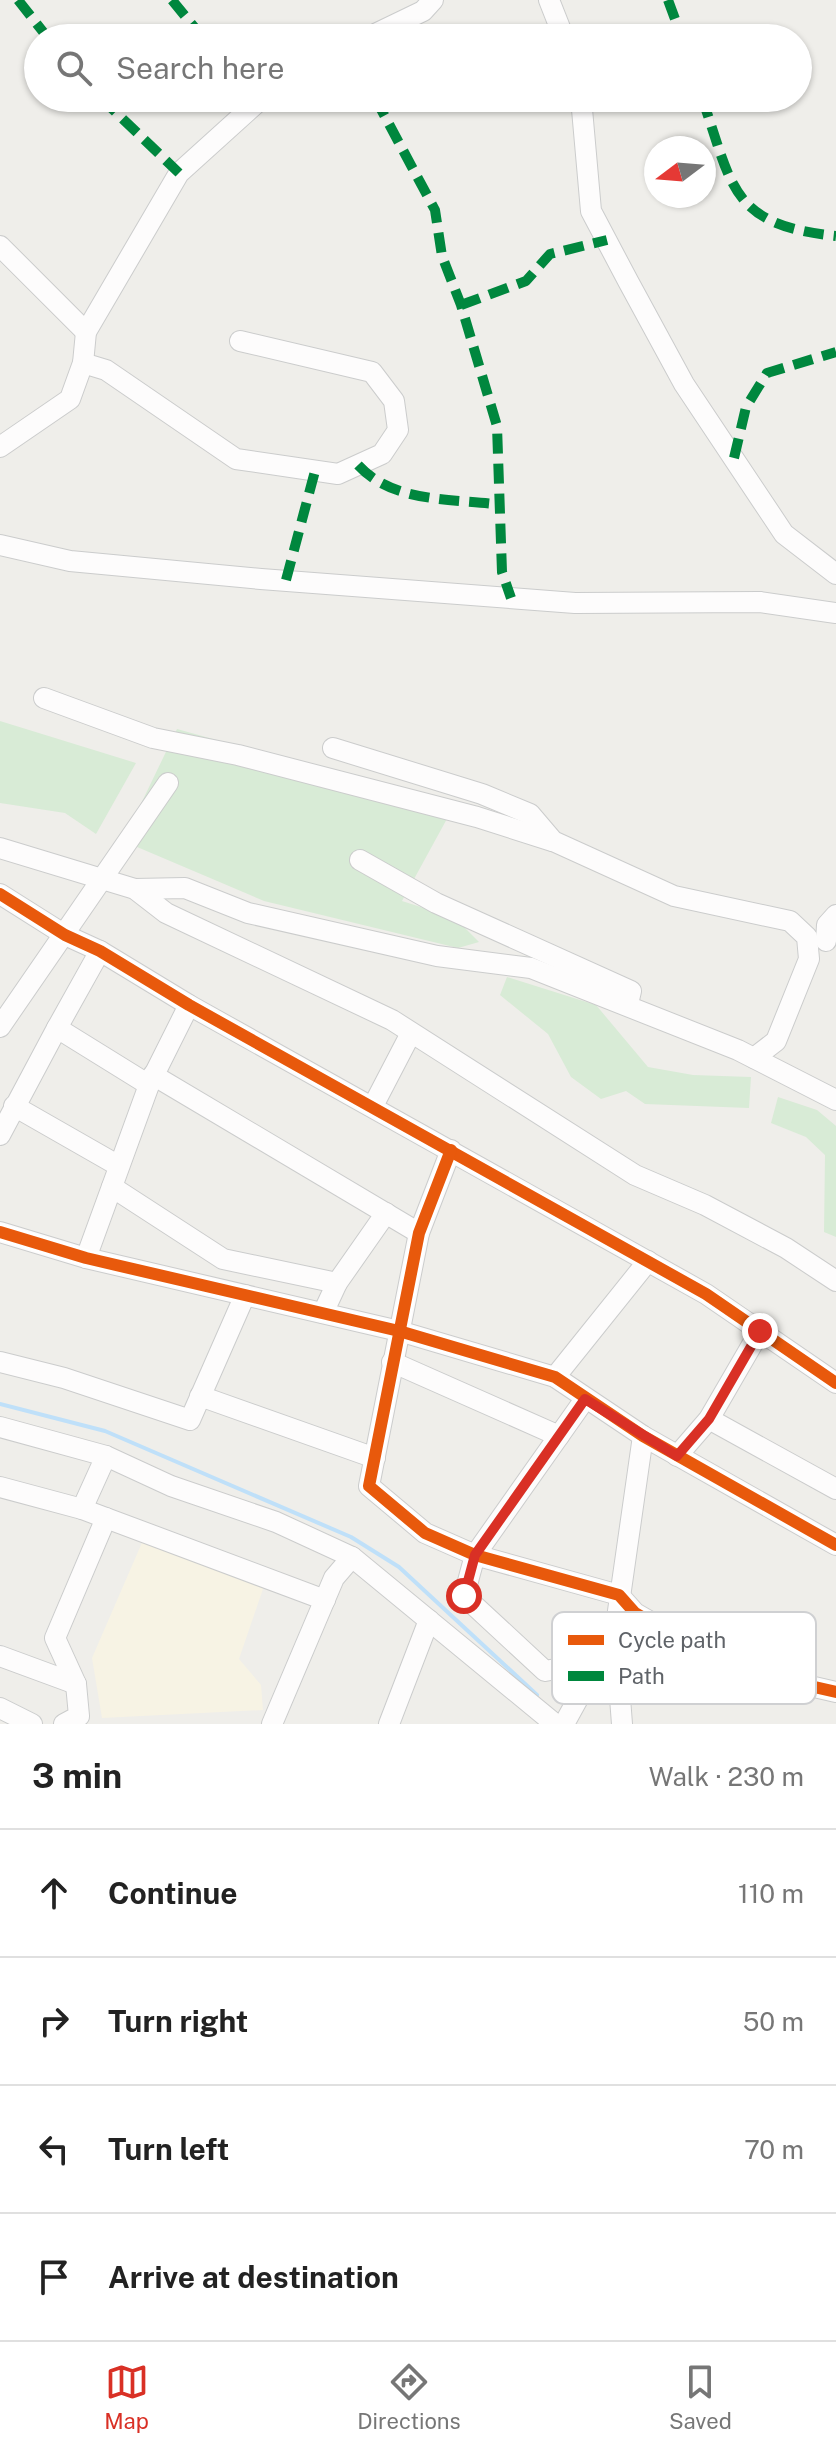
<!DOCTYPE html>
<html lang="en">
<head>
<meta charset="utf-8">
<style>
  :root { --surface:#fff; --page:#f2f2f2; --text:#222; --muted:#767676; --line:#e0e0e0; --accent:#d93025 }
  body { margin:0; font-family:"Public Sans",sans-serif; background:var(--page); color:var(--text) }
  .compass { position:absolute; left:644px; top:136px; width:72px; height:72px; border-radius:50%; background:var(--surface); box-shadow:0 2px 6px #0004; rotate:254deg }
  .stop { position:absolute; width:24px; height:24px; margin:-18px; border:6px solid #d93025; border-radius:50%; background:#fff }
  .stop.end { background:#d93025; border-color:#fff; box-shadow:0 2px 8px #0008 }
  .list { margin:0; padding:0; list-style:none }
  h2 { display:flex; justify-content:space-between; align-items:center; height:104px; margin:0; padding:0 32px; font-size:34px }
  h2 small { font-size:26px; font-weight:400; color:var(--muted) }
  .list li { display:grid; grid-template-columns:52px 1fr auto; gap:24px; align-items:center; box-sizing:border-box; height:128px; padding:0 32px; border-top:2px solid var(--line) }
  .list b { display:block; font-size:30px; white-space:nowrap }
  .list em { font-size:26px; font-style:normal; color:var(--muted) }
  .icon { flex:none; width:44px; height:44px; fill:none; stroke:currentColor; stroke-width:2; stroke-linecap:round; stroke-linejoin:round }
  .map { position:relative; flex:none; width:836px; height:1724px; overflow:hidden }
  .search { position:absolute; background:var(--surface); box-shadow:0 2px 6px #0004; left:24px; right:24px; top:24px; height:88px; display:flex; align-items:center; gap:20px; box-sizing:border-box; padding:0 28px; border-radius:44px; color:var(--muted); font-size:30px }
  .sheet { height:616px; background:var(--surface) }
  nav { display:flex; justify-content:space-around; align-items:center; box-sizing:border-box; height:112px; border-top:2px solid var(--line); background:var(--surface); font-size:22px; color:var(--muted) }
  nav a { display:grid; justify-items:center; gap:4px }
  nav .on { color:var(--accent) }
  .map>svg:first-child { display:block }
  .commercial { fill:#f7f3e4 }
  .green { fill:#d8ebd6 }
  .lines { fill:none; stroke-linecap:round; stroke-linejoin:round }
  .stream { stroke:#bfe0f9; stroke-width:4 }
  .minor-casing { stroke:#cbcccc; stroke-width:22 }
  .minor { stroke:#fdfcfc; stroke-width:20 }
  .quiet { stroke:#00873e; stroke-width:10; stroke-dasharray:20 10; stroke-linecap:butt }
  .cycleway-casing { stroke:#fff; stroke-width:17 }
  .cycleway { stroke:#e8590c; stroke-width:12 }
  .route { stroke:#d93025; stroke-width:10 }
  .key { fill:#fff; stroke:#cfd0d2; stroke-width:2 }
  .key-label { font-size:22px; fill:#5f6368 }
</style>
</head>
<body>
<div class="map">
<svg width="836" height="1724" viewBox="0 0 836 1724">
  <rect width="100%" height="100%" fill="#efeeea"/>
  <!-- commercial -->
  <path class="commercial" d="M144 1538 265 1583 239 1659 261 1685 263 1710 102 1718 92 1658Z"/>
  <!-- green -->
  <g class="green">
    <path d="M0 721 136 763 96 834 65 813 0 803Z"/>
    <path d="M177 729 454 806 402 901 455 918 479 942 458 948 264 901 123 841Z"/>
    <path d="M507 977 596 1005 648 1067 693 1075 751 1077 749 1108 645 1104 626 1091 601 1099 571 1077 548 1034 500 995Z"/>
    <path d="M778 1097 817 1110 836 1126V1237L824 1232 825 1155 806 1137 771 1123Z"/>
  </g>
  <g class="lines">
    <!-- stream -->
    <path class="stream" d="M0 1404 105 1431 351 1537 399 1567 537 1695"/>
    <!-- minor casing -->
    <g class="minor-casing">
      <g id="minor">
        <path d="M549 0 564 38"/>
        <path d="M367 38 423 11 433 0"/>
        <path d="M581 98 591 211 628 281 684 384 784 534 836 574"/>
        <path d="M0 246 86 332"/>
        <path d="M83 363 106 370 236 459 338 474 382 454 398 430 394 401 372 372 240 341"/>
        <path d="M0 447 70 399 83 363 86 332 179 173 262 98"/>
        <path d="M0 545 70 561 261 579 575 603 760 602 836 613"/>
        <path d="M44 698 153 738 238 755 477 817 552 841"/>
        <path d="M333 748 482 794 530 814 553 841 674 896 790 921 807 937 809 959 776 1041 754 1058"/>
        <path d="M0 848 135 889 166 913 392 1020 635 1175 705 1205 786 1248 836 1281"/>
        <path d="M360 860 436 903 631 991 628 1004"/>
        <path d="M135 889 185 888 248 913 437 956 531 968 738 1050 836 1100"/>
        <path d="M0 894 65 935 100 951 189 1005 706 1294 836 1383"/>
        <path d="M826 941 827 925 836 915"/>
        <path d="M0 1027 168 783"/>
        <path d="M57 1028 100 951"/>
        <path d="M153 1075 419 1233"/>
        <path d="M14 1106 119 1166"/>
        <path d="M373 1106 411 1033"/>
        <path d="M0 1135 57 1028 149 1085"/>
        <path d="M451 1150 419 1233 369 1486 425 1533 475 1555 619 1595 635 1613 731 1668 836 1692"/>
        <path d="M112 1187 223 1259 337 1283"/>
        <path d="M0 1232 86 1258 399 1331 555 1377 643 1436 836 1545"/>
        <path d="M86 1258 149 1085 189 1005"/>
        <path d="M323 1313 337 1283 386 1213"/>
        <path d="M0 1362 64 1378 190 1420 245 1295"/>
        <path d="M392 1362 559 1436"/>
        <path d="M555 1377 648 1261"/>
        <path d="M200 1396 375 1458"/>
        <path d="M585 1399 475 1555 464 1596 545 1671 578 1665 615 1632"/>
        <path d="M709 1419 836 1489"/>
        <path d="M0 1427 106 1456 171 1486 276 1522 352 1557 555 1724"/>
        <path d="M677 1456 709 1419 760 1331"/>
        <path d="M0 1487 82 1509 325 1600"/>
        <path d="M82 1509 106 1456"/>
        <path d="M0 1656 76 1684"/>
        <path d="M0 1708 32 1724"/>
        <path d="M64 1724 79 1716 76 1684 55 1638 106 1518"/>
        <path d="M272 1724 334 1578 352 1557"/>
        <path d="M389 1724 429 1620"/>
        <path d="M564 1724 607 1646"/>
        <path d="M622 1724 615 1632 643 1436"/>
      </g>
    </g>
    <!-- minor -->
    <use href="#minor" class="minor"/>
    <!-- quiet -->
    <g class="quiet">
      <path d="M18 0 48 38"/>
      <path d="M172 0 203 38"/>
      <path d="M668 0 682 38"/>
      <path d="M101 98 179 173"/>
      <path d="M250 98 254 103"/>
      <path d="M375 98 435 210 442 256 461 305 497 426 502 572 511 598"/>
      <path d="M702 98C733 187 730 225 836 236"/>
      <path d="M461 305 526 281 550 254 607 240"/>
      <path d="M734 458 746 407 767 373 836 352"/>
      <path d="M358 465C394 504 453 498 502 505"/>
      <path d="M286 580 315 471"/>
    </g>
    <!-- cycleway casing -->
    <g class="cycleway-casing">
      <g id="cycleway">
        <path d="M0 894 65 935 100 951 189 1005 706 1294 836 1383"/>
        <path d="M451 1150 419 1233 369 1486 425 1533 475 1555 619 1595 635 1613 731 1668 836 1692"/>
        <path d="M0 1232 86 1258 399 1331 555 1377 643 1436 836 1545"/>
      </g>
    </g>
    <!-- cycleway -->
    <use href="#cycleway" class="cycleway"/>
  </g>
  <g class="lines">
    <!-- route -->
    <path class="route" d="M464 1596 475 1555 585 1399 677 1456 709 1419 760 1331"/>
  </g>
  <!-- legend -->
  <rect x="552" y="1612" width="264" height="92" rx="12" class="key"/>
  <rect x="568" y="1635" width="36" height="10" fill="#e8590c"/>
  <rect x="568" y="1671" width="36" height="10" fill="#00873e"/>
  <g class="key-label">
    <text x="618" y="1648">Cycle path</text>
    <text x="618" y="1684">Path</text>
  </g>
</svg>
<svg class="compass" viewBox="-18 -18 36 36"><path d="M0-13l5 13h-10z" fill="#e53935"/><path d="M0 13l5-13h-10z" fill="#767676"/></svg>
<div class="stop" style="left:464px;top:1596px"></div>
<div class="stop end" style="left:760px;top:1331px"></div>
<div class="search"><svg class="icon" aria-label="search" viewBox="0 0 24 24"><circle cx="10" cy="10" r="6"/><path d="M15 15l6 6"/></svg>Search here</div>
</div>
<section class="sheet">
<h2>3 min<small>Walk · 230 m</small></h2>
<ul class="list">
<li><svg class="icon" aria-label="ahead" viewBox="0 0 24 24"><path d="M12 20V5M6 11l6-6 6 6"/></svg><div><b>Continue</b></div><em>110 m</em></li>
<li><svg class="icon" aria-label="right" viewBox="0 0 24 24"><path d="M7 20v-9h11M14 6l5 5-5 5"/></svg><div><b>Turn right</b></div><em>50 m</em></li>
<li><svg class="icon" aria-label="left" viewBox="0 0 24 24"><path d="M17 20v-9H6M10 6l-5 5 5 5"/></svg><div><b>Turn left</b></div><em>70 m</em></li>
<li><svg class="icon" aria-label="arrive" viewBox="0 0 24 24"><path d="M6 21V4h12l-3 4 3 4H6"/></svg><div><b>Arrive at destination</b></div></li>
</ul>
</section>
<nav>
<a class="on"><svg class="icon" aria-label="map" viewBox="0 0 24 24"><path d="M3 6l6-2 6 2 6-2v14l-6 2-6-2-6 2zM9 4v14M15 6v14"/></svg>Map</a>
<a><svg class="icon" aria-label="directions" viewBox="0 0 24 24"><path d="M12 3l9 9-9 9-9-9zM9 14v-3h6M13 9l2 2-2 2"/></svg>Directions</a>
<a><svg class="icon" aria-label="saved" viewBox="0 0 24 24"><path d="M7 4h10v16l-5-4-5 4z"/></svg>Saved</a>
</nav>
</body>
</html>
